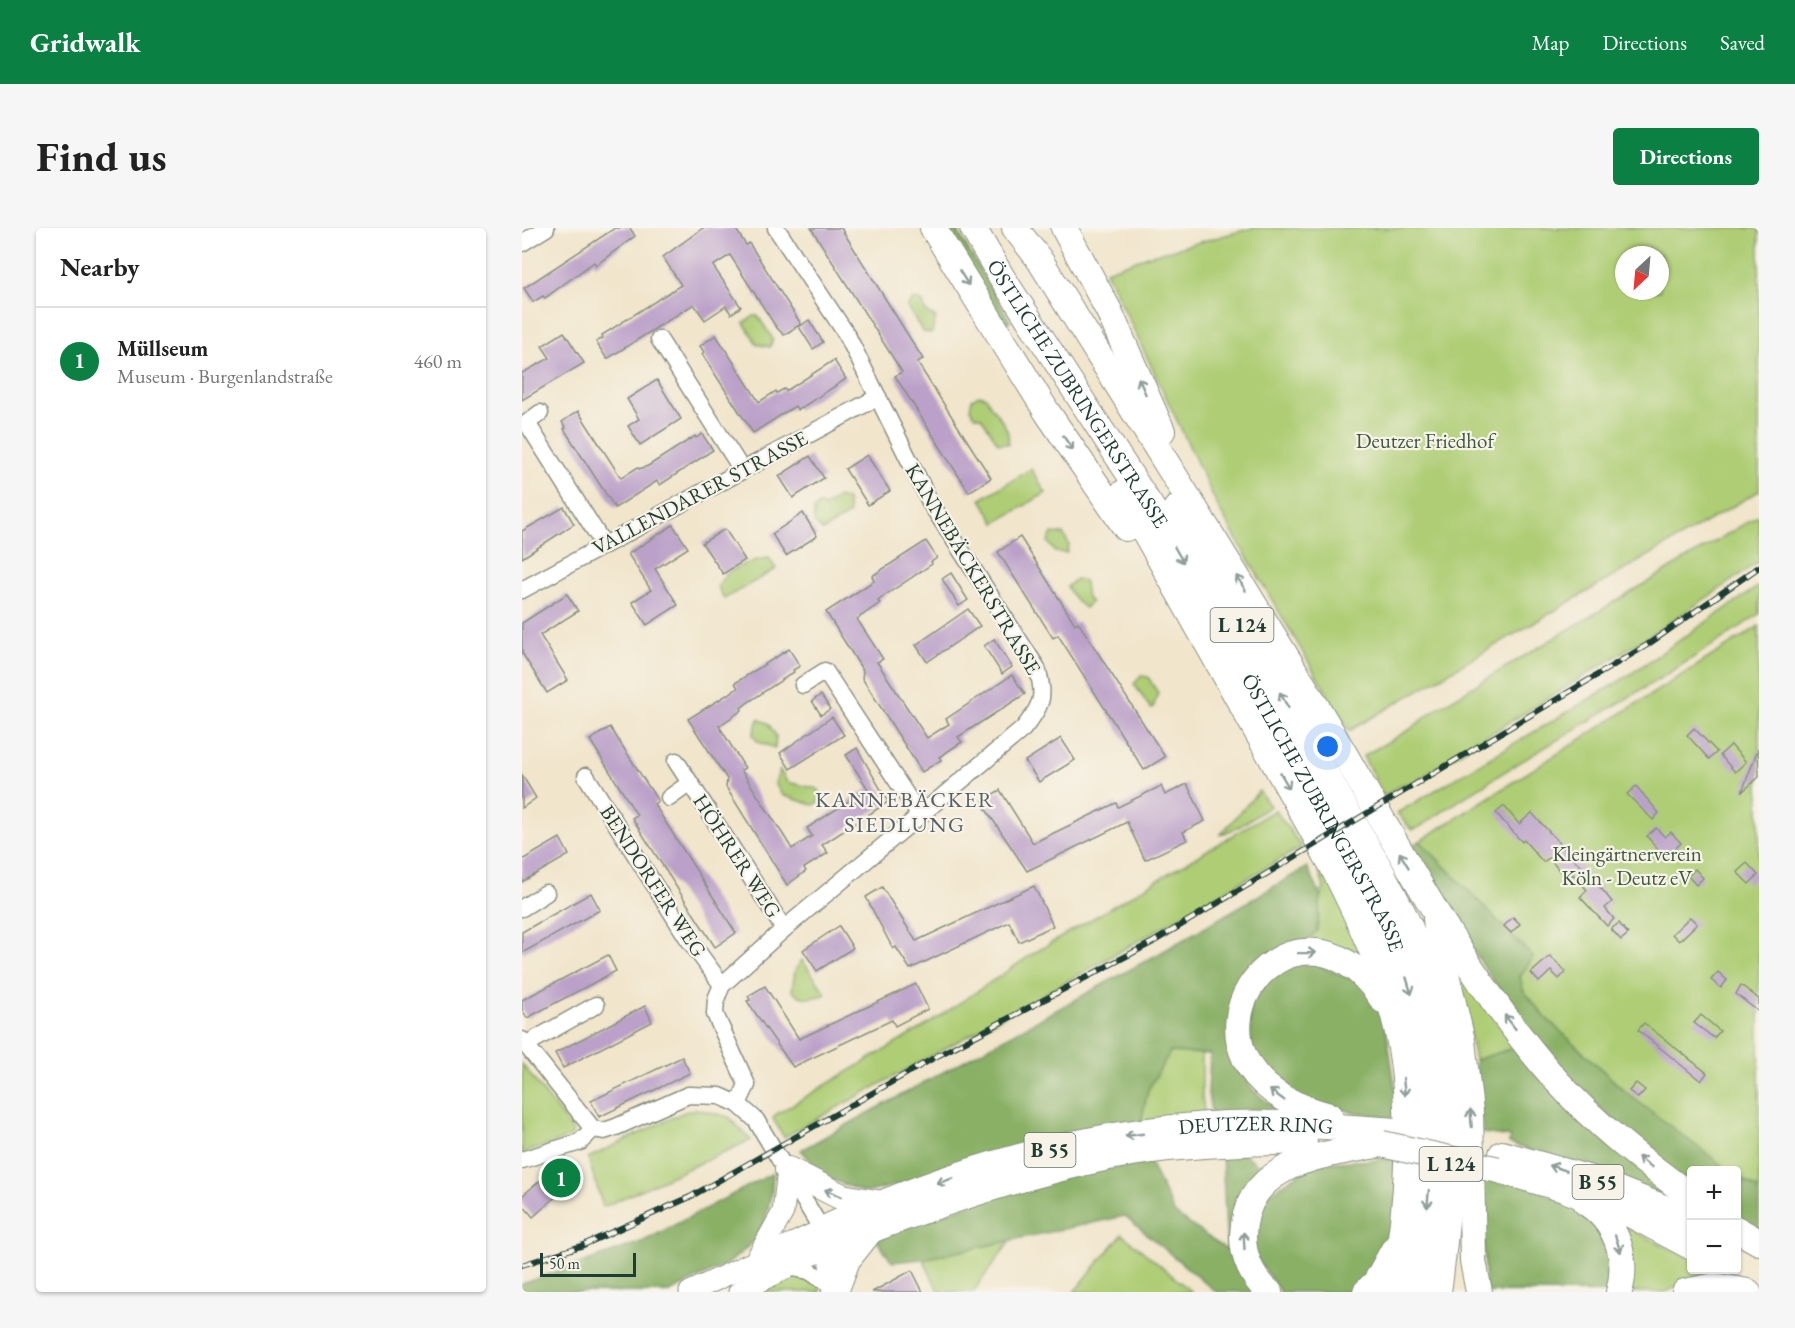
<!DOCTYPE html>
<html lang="en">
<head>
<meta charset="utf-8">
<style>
  :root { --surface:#fff; --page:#f6f6f6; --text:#222; --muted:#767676; --line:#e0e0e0; --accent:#0b8043 }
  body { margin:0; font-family:"EB Garamond",serif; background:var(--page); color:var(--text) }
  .controls { position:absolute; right:18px; bottom:18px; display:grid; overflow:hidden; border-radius:6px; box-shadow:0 2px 4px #0004 }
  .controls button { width:54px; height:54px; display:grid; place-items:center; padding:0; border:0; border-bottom:2px solid var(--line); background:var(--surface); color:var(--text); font:30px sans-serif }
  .compass { position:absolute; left:1093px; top:18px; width:54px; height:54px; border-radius:50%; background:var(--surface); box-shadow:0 2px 4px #0004; rotate:206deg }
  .scale { position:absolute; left:18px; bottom:15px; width:96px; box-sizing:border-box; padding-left:6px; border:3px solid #1f3d34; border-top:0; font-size:16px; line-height:21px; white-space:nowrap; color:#1f3d34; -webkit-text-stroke:4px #f7f3e8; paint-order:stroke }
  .you { position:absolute; left:806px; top:519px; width:21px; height:21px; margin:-15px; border:4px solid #fff; border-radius:50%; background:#1a73e8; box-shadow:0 0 0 9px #1a73e833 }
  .badge { display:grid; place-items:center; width:39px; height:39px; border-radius:50%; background:var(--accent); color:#fff; font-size:20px; font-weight:700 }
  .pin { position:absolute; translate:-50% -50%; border:3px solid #fff; box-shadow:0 2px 6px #0006 }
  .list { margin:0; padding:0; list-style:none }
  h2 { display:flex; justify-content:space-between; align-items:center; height:78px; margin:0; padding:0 24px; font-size:26px }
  h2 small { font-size:20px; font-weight:400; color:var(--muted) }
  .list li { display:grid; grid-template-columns:39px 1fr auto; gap:18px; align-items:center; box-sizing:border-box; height:108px; padding:0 24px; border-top:2px solid var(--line) }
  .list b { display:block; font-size:22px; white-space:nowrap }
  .list p { margin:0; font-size:20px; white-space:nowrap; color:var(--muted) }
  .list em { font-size:20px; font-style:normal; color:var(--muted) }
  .map { position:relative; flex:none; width:1237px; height:1064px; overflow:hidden; border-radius:6px }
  header { display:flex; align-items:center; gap:36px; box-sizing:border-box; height:84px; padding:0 30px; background:var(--accent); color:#fff }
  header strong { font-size:28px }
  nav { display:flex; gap:33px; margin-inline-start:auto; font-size:21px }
  .intro { display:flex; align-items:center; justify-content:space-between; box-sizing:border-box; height:144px; padding:0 36px }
  h1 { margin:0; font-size:42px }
  .button { padding:15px 27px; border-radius:6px; background:var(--accent); color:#fff; font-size:21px; font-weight:700 }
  main { display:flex; gap:36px; padding:0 36px }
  aside { flex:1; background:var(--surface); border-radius:6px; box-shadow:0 2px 4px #0004 }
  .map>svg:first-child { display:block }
  .green { fill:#aecd75; stroke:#668554; stroke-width:1.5; fill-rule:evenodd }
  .forest { fill:#8ab066; stroke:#54764d; stroke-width:1.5 }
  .building { fill:#bba1c9 }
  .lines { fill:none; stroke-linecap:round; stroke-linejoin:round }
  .minor-casing { stroke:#889180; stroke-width:19 }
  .major-casing { stroke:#889180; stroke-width:23 }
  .highway-casing { stroke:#889180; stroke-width:28 }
  .minor { stroke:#fff; stroke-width:16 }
  .major { stroke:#fff; stroke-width:21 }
  .highway { stroke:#fff; stroke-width:26 }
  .rail-casing { stroke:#1f3d34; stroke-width:6 }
  .rail { stroke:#f7f3e8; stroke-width:4; stroke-dasharray:11; stroke-linecap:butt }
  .highway-bridge-casing { stroke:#889180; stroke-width:28; stroke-linecap:butt }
  .highway-bridge { stroke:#fff; stroke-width:26 }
  .oneway { stroke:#8f9e9a }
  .labels { text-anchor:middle; stroke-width:4.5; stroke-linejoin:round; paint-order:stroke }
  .shield { fill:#f7f3e8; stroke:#60746a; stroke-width:1.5 }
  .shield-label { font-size:20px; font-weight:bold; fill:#1f3d34 }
  .street-label { font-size:21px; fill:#1f3d34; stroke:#f7f3e8 }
  .park-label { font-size:21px; fill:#3c5a41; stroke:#f7f3e8 }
  .neighbourhood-label { font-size:22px; letter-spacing:1.5px; fill:#566068; stroke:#f7f3e8 }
</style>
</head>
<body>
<header>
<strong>Gridwalk</strong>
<nav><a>Map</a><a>Directions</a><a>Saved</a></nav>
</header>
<div class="intro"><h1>Find us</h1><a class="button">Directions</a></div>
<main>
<aside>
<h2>Nearby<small></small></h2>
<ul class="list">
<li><span class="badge">1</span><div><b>Müllseum</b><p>Museum · Burgenlandstraße</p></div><em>460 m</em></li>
</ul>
</aside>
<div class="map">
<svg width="1237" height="1064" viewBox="0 0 1237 1064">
  <rect width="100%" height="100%" fill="#f7f3e8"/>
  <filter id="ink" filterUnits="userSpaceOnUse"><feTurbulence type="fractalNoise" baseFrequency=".0167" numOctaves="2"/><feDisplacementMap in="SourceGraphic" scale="12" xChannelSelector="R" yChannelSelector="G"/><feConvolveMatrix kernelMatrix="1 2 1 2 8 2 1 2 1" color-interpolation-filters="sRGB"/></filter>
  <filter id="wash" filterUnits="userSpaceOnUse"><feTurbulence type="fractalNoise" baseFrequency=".008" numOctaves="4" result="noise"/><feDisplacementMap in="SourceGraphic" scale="24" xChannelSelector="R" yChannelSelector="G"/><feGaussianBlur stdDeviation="1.35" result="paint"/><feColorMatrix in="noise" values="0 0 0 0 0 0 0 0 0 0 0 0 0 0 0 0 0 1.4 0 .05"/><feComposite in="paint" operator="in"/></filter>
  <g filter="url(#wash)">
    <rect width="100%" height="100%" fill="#f1e5cb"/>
    <!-- green -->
    <g class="green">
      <path d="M730 0H1237V263L827 503 698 283 584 43 626 28ZM1102 27H1138V63H1102Z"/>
      <path d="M391 71 401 73 403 83 414 90 410 105 401 104 385 79Z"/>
      <path d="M232 88H236L251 111 248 119 235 116 222 95Z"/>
      <path d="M457 167 464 169C471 186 490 197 486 216L476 215 459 189 453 188 448 181 450 171Z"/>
      <path d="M509 241 524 265 473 295 459 271Z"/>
      <path d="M316 269 325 272 327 286 301 303 292 294V282L297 276 302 279Z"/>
      <path d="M1237 287V333C1125 415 1002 482 886 558L883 555 862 568 841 528 887 502 914 481Z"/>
      <path d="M530 305 541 306 547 316 545 325 533 324 526 314Z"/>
      <path d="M247 330 254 341 202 371 196 359C202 341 230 332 247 330Z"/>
      <path d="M554 351 563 354 565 370 569 374 563 380 554 373 545 359Z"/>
      <path d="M1237 358V386C1127 463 1007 523 898 599L890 602 875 585 1101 451Z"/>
      <path d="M1237 398V962L1215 948 1214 942H1206L1192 933 1106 866 1023 789 1001 762 998 749 1010 729 898 613Z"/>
      <path d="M619 448 626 449 636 465 631 480 629 481 612 456Z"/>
      <path d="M236 491 246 495 254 508 253 520 236 514 231 507Z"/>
      <path d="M258 542 265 554 296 561 299 566 296 575 291 577 260 567 253 555Z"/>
      <path d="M737 563 748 578 718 598 698 607Z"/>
      <path d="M753 582 780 619 562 744 262 909 251 891 253 887 405 797 509 727Z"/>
      <path d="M803 639 852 744 780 717 795 703 799 668 802 660 797 643Z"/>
      <path d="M932 727 995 819 953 832Z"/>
      <path d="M280 732 304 766C291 771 280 772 270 763L273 742Z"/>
      <path d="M647 824 680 826V869L683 890 619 894 626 862Z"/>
      <path d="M0 836 51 903 49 909 0 926Z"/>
      <path d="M175 881 207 889 229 912 81 979 66 930 162 884Z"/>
      <path d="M1095 995 1169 1031 1170 1042H1191L1214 1053 1165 1054 1144 1064H1109Z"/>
      <path d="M600 1006 670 1064H552Z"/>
      <path d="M488 1013 451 1064H417L401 1031Z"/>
      <path d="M273 1046 297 1055 298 1064H239Z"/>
    </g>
    <!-- forest -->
    <g class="forest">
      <path d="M424 0H434L488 93 483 96Z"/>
      <path d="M898 613 1011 729 998 749 1001 762 1023 789 1106 866 1206 942H1170L1169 965 1016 822 885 620Z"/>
      <path d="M785 639 799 668 795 703 779 717 743 731 715 837 731 862 759 886 690 889 686 866 688 826 648 824 626 862 619 894 343 965 304 949 279 922 640 724Z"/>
      <path d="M784 732 842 756 863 793 878 891 830 884 765 867 729 827 728 773 743 750Z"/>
      <path d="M995 819 1169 982 987 915 988 909 961 905 953 832Z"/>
      <path d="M700 926H722L743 942 732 952 733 1064H694L603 988 401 1031 370 1034 353 1010 521 951 628 934 652 985 705 1022Z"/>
      <path d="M856 930 879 933 872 1004 834 1064H758L730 1024 740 971 792 935 856 932Z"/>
      <path d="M251 945 250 963 243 993 230 1015 207 1035 147 1064H0V1056L122 1013Z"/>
      <path d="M959 948 984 957 986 950 1058 981 1086 1010 1092 1064H964Z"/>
      <path d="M1214 948 1237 962V1009L1215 996Z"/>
    </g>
    <g id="blocks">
      <!-- building -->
      <g class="building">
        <path d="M93 0H108L113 8 74 37 72 34 23 70 21 68 11 74 2 60Z"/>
        <path d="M181 0H213L224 17 227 15 279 96 262 107 254 99 208 27 191 38 219 79 209 86 204 78 183 92 172 76 85 131 74 114 81 110 80 107 159 57 141 29Z"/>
        <path d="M289 0H319L401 131 395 134 469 250 447 264 373 148 380 144Z"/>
        <path d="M287 92 301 114 291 121 277 99Z"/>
        <path d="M42 104 62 135 0 172V145L28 130 20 118Z"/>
        <path d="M194 107 237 174 254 163 255 165 262 161 264 163 312 132 324 151 276 182 273 178 231 205 180 126 182 124 178 118Z"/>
        <path d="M135 152 159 191 118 217 106 198 117 191 105 171Z"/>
        <path d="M56 183 99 250 116 239 117 241 126 238 173 208 174 210 180 206 191 222 138 257 135 253 93 280 42 201 44 200 40 194Z"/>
        <path d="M345 227 368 263 346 277 323 241Z"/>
        <path d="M288 228 302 250 271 270 257 248Z"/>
        <path d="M42 279 52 296 0 330V303Z"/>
        <path d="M281 285 295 308 264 328 250 306Z"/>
        <path d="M151 297 166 320 133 341 156 377 125 397 110 374 129 362 106 326Z"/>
        <path d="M203 301 223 332 201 346 180 315Z"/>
        <path d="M498 309 553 396 556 394 643 529 622 542 536 407 531 410 476 324Z"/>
        <path d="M404 313 415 330 409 334 410 336 362 368 356 373 358 375 335 391 361 431 355 434 405 510 427 496 424 491 490 447 503 466 436 509 440 514 417 529 419 532 400 544 340 450 341 443 304 384 352 353 350 348Z"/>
        <path d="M429 345 446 372 437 378 420 351Z"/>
        <path d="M45 366 56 383 18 407 46 452 25 465 0 425V395Z"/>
        <path d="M446 381 458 398 405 434 394 417Z"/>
        <path d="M472 411 490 439 480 446 462 418Z"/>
        <path d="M267 421 278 438 271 442 272 444 225 475 219 480 220 482 197 498 223 540 219 542 262 608 270 621 290 608 285 600 346 561 324 527 335 520 366 574 300 617 306 625 282 640 284 643 265 657 204 559 205 551 166 491 216 460 213 455Z"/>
        <path d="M299 467 308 481 299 487 290 473Z"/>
        <path d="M310 489 322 507 268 541 258 525Z"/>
        <path d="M88 499 136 573 132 576 214 705 193 719 110 590 115 587 68 512Z"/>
        <path d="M1172 500 1195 524 1187 531 1165 507Z"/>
        <path d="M539 510 553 532 517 554 503 533Z"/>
        <path d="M1209 517 1224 534 1213 544 1198 527Z"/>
        <path d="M1236 521 1237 549 1220 564Z"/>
        <path d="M0 547 14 570 0 580Z"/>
        <path d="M665 556 683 593 661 604 665 612 623 632 605 594 505 643 461 577V572L478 562 511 615 594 575 596 579 639 558 643 567Z"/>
        <path d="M1114 558 1137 585 1131 592 1105 566Z"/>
        <path d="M982 578 997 596 1010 585 1083 665 1090 674 1083 680 1092 691 1085 698 1058 669 1065 662 1051 646 1045 652 1027 630 1021 634 1002 612 1000 614 974 585Z"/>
        <path d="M1134 600 1143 609 1149 604 1159 615 1143 631 1125 608Z"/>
        <path d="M38 610 47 627 0 654V632Z"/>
        <path d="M1225 635 1236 647 1227 656 1215 644Z"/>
        <path d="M1173 641 1181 650 1174 657 1166 648Z"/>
        <path d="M512 658 531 698 497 714 487 694 388 741 374 719 371 721 344 669 360 659 394 713Z"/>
        <path d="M69 665 78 682 0 725V704Z"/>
        <path d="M991 689 998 696 989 705 982 698Z"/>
        <path d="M1168 689 1175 696 1157 713 1150 706Z"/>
        <path d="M1097 695 1106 706 1099 712 1089 701Z"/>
        <path d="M317 698 331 720 295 743 281 722Z"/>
        <path d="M86 727 94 743 5 790 0 781V772Z"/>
        <path d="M1028 728 1044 744 1037 751 1029 743 1017 754 1009 745Z"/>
        <path d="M1196 744 1205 752 1199 760 1189 752Z"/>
        <path d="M394 756 406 781 373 798 370 792 271 839 225 773 228 772 226 768 243 758 277 811Z"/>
        <path d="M1219 757 1237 771V784L1214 766Z"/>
        <path d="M123 778 130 794 41 840 33 825Z"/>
        <path d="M1179 787 1198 803 1192 810 1172 795Z"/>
        <path d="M1122 795 1185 845 1179 853 1116 802Z"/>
        <path d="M160 829 168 845 77 889 69 873Z"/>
        <path d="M1114 855 1123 862 1116 870 1107 863Z"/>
        <path d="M40 934 55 950 11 989 0 976V968Z"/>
        <path d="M390 1042 401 1064H350L374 1051Z"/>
      </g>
    </g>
  </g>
  <g filter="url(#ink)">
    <use href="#blocks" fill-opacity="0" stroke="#889180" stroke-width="1.5"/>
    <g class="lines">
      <!-- minor casing -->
      <g class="minor-casing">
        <g id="minor">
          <path d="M0 15 24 0"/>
          <path d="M137 111 220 242"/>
          <path d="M18 185 5 195 82 317"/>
          <path d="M0 362 356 169"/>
          <path d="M281 457 303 443 398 588"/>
          <path d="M154 533 262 701"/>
          <path d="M64 548 165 709 200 757"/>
          <path d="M147 570 168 555"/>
          <path d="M0 680 24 665"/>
          <path d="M0 812 71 901"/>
          <path d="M3 817 74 777"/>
          <path d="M216 876 225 857 193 786 194 771 200 757 262 701 501 501C520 477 524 469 515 440L409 276 325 107 254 0"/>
          <path d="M71 901 82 903 94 899 166 867 198 868 216 876 234 892 300 1002C307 1022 304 1043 309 1064"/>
          <path d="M0 932 58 914 71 901"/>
          <path d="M265 1039 287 1043 307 1056"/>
        </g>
      </g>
      <!-- major casing -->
      <g class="major-casing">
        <g id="major">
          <path d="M235 1030 261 984 266 942"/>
          <path d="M168 1064 300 1002"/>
          <path d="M217 1064 306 1019"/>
        </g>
      </g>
      <!-- highway casing -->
      <g class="highway-casing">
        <g id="highway">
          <path d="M411 0 525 184 604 300"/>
          <path id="s1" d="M451 0 479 48 638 293 868 700 898 795 909 875 910 933 903 1005 892 1064"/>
          <path d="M493 0 517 31C611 181 705 331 797 483 872 608 937 742 1034 852 1074 897 1122 934 1170 969"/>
          <path d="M542 0 587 83 640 203"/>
          <path d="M601 265 811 639C837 690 862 744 875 800 893 877 886 987 870 1064"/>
          <path d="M654 281 861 647C870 665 880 682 888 700 936 816 933 942 916 1064"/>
          <path d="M914 691 917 716 940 813 948 884 951 1033 957 1064"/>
          <path d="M808 888C618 841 767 630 861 772"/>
          <path d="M980 926 1069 951 1170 991"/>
          <path d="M266 942 320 969 360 976"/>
          <path d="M977 942 1042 961 1110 987 1170 1019"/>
          <path d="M1063 974C1094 993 1107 1029 1097 1064"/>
          <path d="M1214 1001 1237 1014"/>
          <path id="s2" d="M300 1002C425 943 566 902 704 896 760 894 817 899 873 903"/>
          <path d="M306 1019C397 982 490 949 587 929 650 916 717 915 782 913"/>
          <path d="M313 1064 325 1032 348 1003"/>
          <path d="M747 1064C730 1050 721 1029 721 1008 723 932 803 927 860 916"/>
          <path d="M844 1064 854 1054 871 1023"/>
          <path d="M1163 1064 1193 1058 1226 1064"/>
        </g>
      </g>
      <!-- minor -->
      <use href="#minor" class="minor"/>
      <!-- major -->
      <use href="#major" class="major"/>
      <!-- highway -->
      <use href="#highway" class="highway"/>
      <!-- rail casing -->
      <g class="rail-casing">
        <path id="rail" d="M0 1037 59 1018 168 969 417 827 631 714 1125 417 1237 339"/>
      </g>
      <!-- rail -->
      <use href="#rail" class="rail"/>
      <!-- highway-bridge casing -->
      <g class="highway-bridge-casing">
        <path id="highway-bridge" d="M860 916 977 942"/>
      </g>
      <!-- highway-bridge -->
      <use href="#highway-bridge" class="highway-bridge"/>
    </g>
    <!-- one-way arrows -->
    <defs><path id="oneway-shaft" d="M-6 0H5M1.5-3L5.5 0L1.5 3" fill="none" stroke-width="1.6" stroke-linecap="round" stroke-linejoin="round" transform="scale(1.5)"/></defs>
    <g class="oneway">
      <use href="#oneway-shaft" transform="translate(442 50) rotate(58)"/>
      <use href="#oneway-shaft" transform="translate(620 158) rotate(-114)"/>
      <use href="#oneway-shaft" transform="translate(546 215) rotate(56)"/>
      <use href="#oneway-shaft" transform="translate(657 327) rotate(60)"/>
      <use href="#oneway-shaft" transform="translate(719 355) rotate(-121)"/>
      <use href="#oneway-shaft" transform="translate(762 472) rotate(-119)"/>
      <use href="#oneway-shaft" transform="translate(763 553) rotate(60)"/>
      <use href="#oneway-shaft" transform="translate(882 632) rotate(-121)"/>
      <use href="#oneway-shaft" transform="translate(785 725) rotate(-1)"/>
      <use href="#oneway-shaft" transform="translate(887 758) rotate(73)"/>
      <use href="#oneway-shaft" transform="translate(988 794) rotate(-128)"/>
      <use href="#oneway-shaft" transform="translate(882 859) rotate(84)"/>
      <use href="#oneway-shaft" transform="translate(755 867) rotate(-144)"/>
      <use href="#oneway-shaft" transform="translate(949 890) rotate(-94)"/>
      <use href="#oneway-shaft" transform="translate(612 907) rotate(172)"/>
      <use href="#oneway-shaft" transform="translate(1123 934) rotate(-143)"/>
      <use href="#oneway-shaft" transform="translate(1036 940) rotate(-162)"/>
      <use href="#oneway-shaft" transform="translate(423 953) rotate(161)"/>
      <use href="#oneway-shaft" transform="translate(311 965) rotate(-158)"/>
      <use href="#oneway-shaft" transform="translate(906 971) rotate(95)"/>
      <use href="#oneway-shaft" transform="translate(722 1013) rotate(-93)"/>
      <use href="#oneway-shaft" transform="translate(1096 1016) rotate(71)"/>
    </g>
  </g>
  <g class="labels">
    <!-- shield labels -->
    <g class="shield">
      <rect x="688.5" y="380" width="63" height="34" rx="4.5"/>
      <rect x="502.5" y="905" width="51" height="34" rx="4.5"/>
      <rect x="897.5" y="919" width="63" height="34" rx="4.5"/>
      <rect x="1050.5" y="937" width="51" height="34" rx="4.5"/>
    </g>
    <g class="shield-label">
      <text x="720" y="404">L 124</text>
      <text x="528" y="929">B 55</text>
      <text x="929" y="943">L 124</text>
      <text x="1076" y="961">B 55</text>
    </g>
    <!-- street labels -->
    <g class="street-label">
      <text dy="7" stroke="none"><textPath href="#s1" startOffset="196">ÖSTLICHE ZUBRINGERSTRASSE</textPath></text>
      <text transform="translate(178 265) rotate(-28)" y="7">VALLENDARER STRASSE</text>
      <text transform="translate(451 341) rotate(59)" y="7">KANNEBÄCKERSTRASSE</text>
      <text dy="7" stroke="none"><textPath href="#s1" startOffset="682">ÖSTLICHE ZUBRINGERSTRASSE</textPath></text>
      <text transform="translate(215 628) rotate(57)" y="7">HÖHRER WEG</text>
      <text transform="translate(131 653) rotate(57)" y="7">BENDORFER WEG</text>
      <text dy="7" stroke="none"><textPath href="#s2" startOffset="450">DEUTZER RING</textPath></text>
    </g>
    <!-- park labels -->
    <g class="park-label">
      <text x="903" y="220">Deutzer Friedhof</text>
      <text x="1105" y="633">Kleingärtnerverein<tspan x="1105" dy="24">Köln - Deutz eV</tspan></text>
    </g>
    <!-- neighbourhood labels -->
    <g class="neighbourhood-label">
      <text x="383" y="579">KANNEBÄCKER<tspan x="383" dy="25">SIEDLUNG</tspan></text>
    </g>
  </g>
</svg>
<div class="controls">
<button>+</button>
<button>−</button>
</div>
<svg class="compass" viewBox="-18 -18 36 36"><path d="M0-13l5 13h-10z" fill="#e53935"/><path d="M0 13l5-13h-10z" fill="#767676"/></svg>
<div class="scale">50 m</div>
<div class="you"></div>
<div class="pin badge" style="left:39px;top:950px">1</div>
</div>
</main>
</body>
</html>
